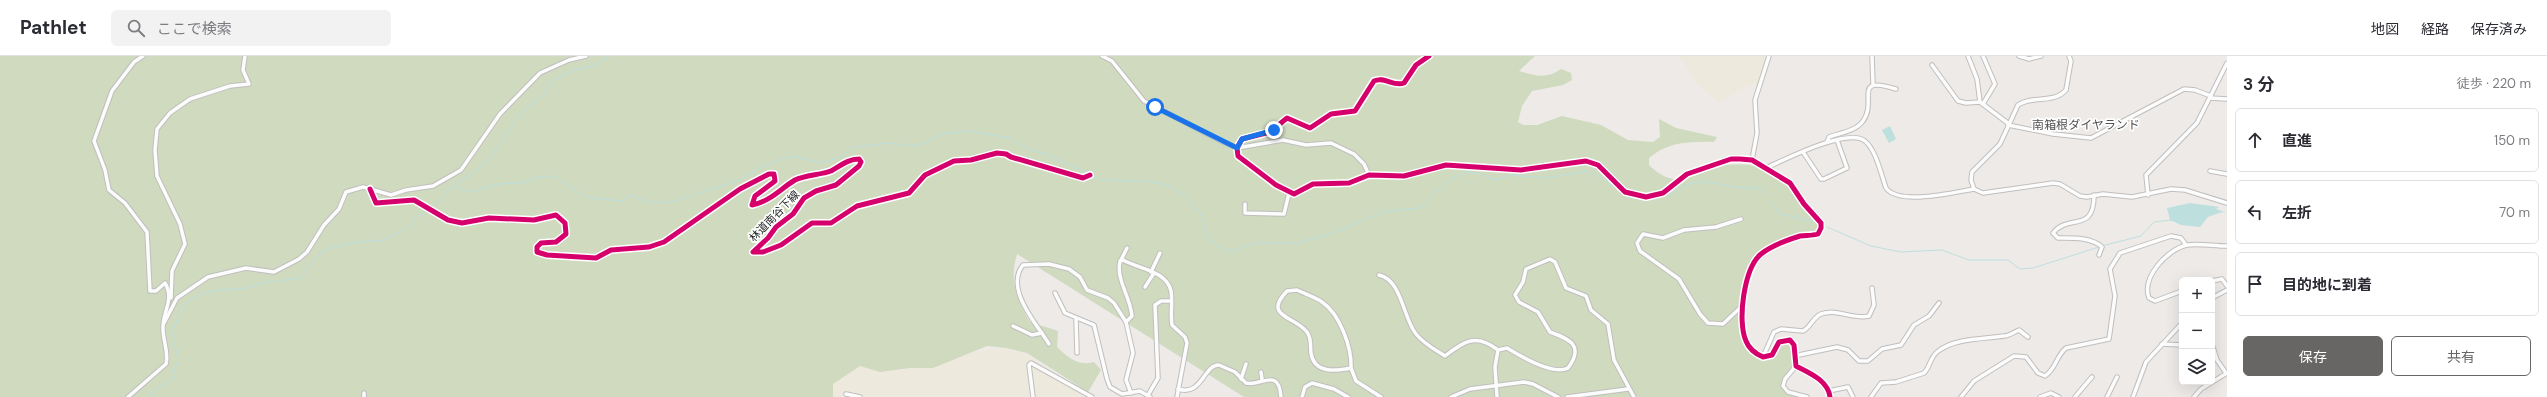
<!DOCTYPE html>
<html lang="ja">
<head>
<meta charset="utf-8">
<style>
  :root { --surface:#fff; --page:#f2f2f3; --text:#2b2b33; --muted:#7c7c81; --line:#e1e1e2; --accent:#676665 }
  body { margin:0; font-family:"DM Sans","Noto Sans JP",sans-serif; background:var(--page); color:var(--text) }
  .controls { position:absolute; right:12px; bottom:12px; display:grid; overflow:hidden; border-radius:6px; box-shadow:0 4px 16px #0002 }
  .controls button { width:36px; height:36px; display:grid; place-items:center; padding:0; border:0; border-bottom:1px solid var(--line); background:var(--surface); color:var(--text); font:20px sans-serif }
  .stop { position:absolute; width:12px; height:12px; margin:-9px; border:3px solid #1a73e8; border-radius:50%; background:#fff }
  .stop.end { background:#1a73e8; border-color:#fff; box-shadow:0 1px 4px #0008 }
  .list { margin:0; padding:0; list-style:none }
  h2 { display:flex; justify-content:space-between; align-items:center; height:52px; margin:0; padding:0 16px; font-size:17px }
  h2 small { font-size:13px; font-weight:400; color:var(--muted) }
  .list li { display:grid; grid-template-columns:26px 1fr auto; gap:12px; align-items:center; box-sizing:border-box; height:64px; margin:0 8px 8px; padding:0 8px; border:1px solid var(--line); border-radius:6px }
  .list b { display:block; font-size:15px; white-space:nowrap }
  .list em { font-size:13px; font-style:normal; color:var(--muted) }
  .actions { display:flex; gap:8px; padding:12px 16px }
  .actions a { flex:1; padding:9px 0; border:1px solid var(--accent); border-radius:6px; text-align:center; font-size:14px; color:var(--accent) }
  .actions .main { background:var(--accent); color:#fff }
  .icon { flex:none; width:22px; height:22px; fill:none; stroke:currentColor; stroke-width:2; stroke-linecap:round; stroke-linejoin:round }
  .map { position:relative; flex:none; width:2227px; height:341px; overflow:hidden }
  header { display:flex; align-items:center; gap:24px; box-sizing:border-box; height:56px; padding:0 20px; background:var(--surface); border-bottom:1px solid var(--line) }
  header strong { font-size:19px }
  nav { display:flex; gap:22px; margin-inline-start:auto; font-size:14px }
  .search { width:280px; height:36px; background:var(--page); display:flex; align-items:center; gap:10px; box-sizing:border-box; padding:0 14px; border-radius:6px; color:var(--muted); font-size:15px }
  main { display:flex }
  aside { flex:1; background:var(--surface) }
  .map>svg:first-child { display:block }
  .farmland { fill:#ede9dc }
  .forest { fill:#cfdabf }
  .water { fill:#bde0de }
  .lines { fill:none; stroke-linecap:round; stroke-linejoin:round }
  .stream { stroke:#bde0de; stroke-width:1 }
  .minor-casing { stroke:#c0bfbe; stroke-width:5.5 }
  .minor { stroke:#fcfcfc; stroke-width:3.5 }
  .cycleway-casing { stroke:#fff; stroke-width:8 }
  .cycleway { stroke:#d6006c; stroke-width:5 }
  .route { stroke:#1a73e8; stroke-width:5 }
  .labels { text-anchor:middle; stroke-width:3.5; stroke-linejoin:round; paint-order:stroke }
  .street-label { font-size:11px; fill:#1f1f1f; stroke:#fff }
  .neighbourhood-label { font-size:12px; fill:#525252; stroke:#fff }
</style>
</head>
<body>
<header>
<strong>Pathlet</strong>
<div class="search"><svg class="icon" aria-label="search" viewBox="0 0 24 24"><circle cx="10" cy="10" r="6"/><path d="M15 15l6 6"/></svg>ここで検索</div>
<nav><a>地図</a><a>経路</a><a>保存済み</a></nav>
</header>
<main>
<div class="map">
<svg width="2227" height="341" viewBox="0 0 2227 341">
  <rect width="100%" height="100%" fill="#edeae8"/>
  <!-- farmland -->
  <g class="farmland">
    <path d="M1677 0H1765L1760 28 1750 29 1718 46 1697 28 1685 8Z"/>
    <path d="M1001 292 1026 298 1091 341H833L832 329 859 309 882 316 936 309 975 296Z"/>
  </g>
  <!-- forest -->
  <path class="forest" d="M0 0H1535L1519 15C1535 20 1547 23 1561 13L1571 17 1572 24 1563 29 1532 35 1522 50 1518 66 1523 69H1537L1562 60 1601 69 1628 84 1653 86 1660 81 1659 63 1676 72 1717 81 1714 86C1691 85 1667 86 1649 102V109C1657 117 1669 125 1681 123 1690 122 1698 113 1707 111 1727 108 1755 106 1774 115 1794 125 1806 146 1820 163L1819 174 1770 190 1744 227C1745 234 1746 240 1746 247 1746 275 1733 292 1772 298L1779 286 1788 283 1796 311 1785 328 1789 336 1806 341H1244L1017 198C1009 226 1016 241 1030 266L1058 275 1057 291C1067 301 1079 311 1094 306L1101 314 1088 336 1027 297 1006 292 987 290 933 312H910L880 316 860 310 833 328V341H0Z"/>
  <!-- water -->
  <g class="water">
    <path d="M1890 70 1896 83 1889 87 1882 74Z"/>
    <path d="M2190 147 2219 151 2216 153 2227 157 2222 156 2208 161 2200 171 2181 169 2170 164 2167 152Z"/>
  </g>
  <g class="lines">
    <!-- stream -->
    <g class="stream">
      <path d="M1091 120C1098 124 1104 123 1112 124 1148 126 1173 120 1198 154 1205 163 1203 175 1210 185L1231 196 1254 187H1298L1335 176 1386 155 1420 152 1447 125 1467 116 1478 117 1495 124 1510 119 1546 122 1588 115 1602 122 1630 142 1657 144"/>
      <path d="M457 130 466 135H473L498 128 523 127 531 123 546 120 556 121 579 137 590 142 622 145 631 139 647 146H671L745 122 762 110 793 100 821 107 838 102 854 91 890 87 912 90 925 87 940 78 967 75 1011 82 1028 93 1048 99 1088 118"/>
      <path d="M1669 140C1691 121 1707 125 1733 131 1742 133 1752 131 1761 133L1767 139"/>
      <path d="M1770 145 1780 158 1811 165"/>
      <path d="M431 152 446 136 482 110 507 79 517 60 546 37 549 27 573 14 592 10 610 0"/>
      <path d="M1827 171 1871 190 1901 196 1942 194 1969 204H2008L2020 213 2033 212 2099 191"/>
      <path d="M2102 190 2141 180 2154 166 2172 164"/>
      <path d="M146 341 172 323 178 303 172 277 183 249 199 239 213 235 246 232 262 227 301 222 318 199 333 191 351 187 383 184 412 169 416 161 429 154"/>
    </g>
    <!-- minor casing -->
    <g class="minor-casing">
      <g id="minor">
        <path d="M1102 0 1112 5 1144 45 1221 85 1237 92 1283 84 1306 89 1331 87 1354 98 1364 108 1369 119"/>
        <path d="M1429 0 1416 9 1404 27C1393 31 1385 20 1374 25L1355 55 1331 58 1310 72 1287 62 1270 76 1242 83 1237 92 1238 100 1276 129 1294 138 1313 128 1349 127 1369 119 1404 120 1446 109 1521 114 1586 105 1598 109 1625 136 1646 141 1663 137 1687 118 1731 103H1740L1752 104 1790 127 1804 148 1821 167V172L1818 178C1812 180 1806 179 1800 180 1787 184 1771 190 1761 198 1744 212 1737 265 1746 285 1749 293 1756 298 1763 301L1772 299 1779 286 1790 284 1794 289 1796 310C1809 317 1828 324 1830 341"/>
        <path d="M1872 0 1873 28"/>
        <path d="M1968 0 1977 23 1980 46"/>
        <path d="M1983 0 1995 28 1983 48"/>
        <path d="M2019 0 2029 3 2041 0"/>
        <path d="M2069 0 2071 5 2066 34C2054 48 2032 39 2018 49L2000 88 1972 116 1971 124 1974 133 1983 137 2053 127 2060 128 2080 140 2087 141 2103 138 2132 141 2171 133 2185 134 2227 147"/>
        <path d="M1932 9 1958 45 1966 47 1980 46 2009 68"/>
        <path d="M2210 42 2227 43"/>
        <path d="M2008 69 2053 78 2091 82 2184 33 2195 34 2211 40"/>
        <path d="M1827 86 1829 81C1840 77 1856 75 1863 65 1878 45 1851 19 1896 33"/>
        <path d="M1803 96 1821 123H1824L1847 112 1837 84"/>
        <path d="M1752 104 1757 77 1755 44 1769 0"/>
        <path d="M1766 112C1784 104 1848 71 1865 85 1876 94 1881 118 1886 132 1899 150 1955 136 1974 133"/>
        <path d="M2210 115 2227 118"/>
        <path d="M370 133 376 147 414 144 448 164 462 167 489 162 534 164 556 159 565 167 566 178 556 186 541 187 537 191V196L547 199 596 202 611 194 649 191 664 186 740 133 769 118H774L775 125 755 140 752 149C771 145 780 133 795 124 805 119 820 119 831 115 840 110 848 103 859 103L861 106 859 110 836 129 816 135 804 142 793 158 776 171 768 182 753 196H763L781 189 812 167H831L857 150 909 137 925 119 954 105 971 104 997 97 1006 98 1011 101 1083 122 1090 119"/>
        <path d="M2094 139C2094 178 2069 157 2053 177L2058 182C2072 182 2091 181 2102 191L2099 199"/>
        <path d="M2148 139 2146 119 2197 67 2227 7"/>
        <path d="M1245 148V157L1284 158 1289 137"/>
        <path d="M1741 163 1716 171 1684 174 1663 182 1643 178 1637 187 1640 195 1679 223 1700 258 1708 267 1723 268 1743 249"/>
        <path d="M1121 204 1127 192"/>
        <path d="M1151 216 1160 197"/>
        <path d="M1379 219C1402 224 1403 262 1416 278 1424 288 1434 293 1445 300 1464 285 1476 277 1498 294"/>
        <path d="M2212 225 2222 223 2227 230"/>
        <path d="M1145 231 1154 217"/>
        <path d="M1297 234C1305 238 1315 241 1322 246 1340 258 1352 292 1351 312 1336 315 1314 318 1311 297 1310 290 1312 283 1307 276 1295 260 1262 261 1287 235Z"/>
        <path d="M2182 235 2155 245 2149 242C2141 221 2168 193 2187 189 2199 187 2214 190 2227 190"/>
        <path d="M1055 237 1065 257 1094 269 1107 323 1110 331 1122 338 1140 335 1150 341"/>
        <path d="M171 242 172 215 185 188 180 168 157 120 155 94 157 73 170 57 190 43 230 30 249 28 243 14 245 0"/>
        <path d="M2212 242 2227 234"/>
        <path d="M1076 263 1077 297"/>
        <path d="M1126 266 1133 297 1126 324 1131 337"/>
        <path d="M164 267 177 242 208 221 246 212 274 216 299 203 307 196 324 169 339 153 346 136 363 131 391 139 406 134 433 130 461 114 500 58 540 17 569 4 586 0"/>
        <path d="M1013 270 1032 279 1042 277"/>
        <path d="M1049 288C1037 268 1004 233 1023 209L1049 208 1069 213 1080 221 1087 234 1108 242 1114 247 1126 266 1132 260C1130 239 1116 225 1120 205L1123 204C1139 213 1167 215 1171 235 1173 246 1170 258 1172 269L1185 281 1187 287 1177 341"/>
        <path d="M2162 288 2182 289"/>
        <path d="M2212 288 2217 304 2226 317"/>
        <path d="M1794 300 1837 291 1848 294 1859 305H1868L1882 293 1901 289 1914 269 1929 260 1939 247"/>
        <path d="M1763 301 1774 276 1781 273 1803 275C1811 271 1813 261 1821 258 1838 252 1853 264 1869 260L1874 249 1872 232"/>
        <path d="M1796 310 1785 323 1783 330 1788 336 1807 341"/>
        <path d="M1351 312 1356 325 1381 341"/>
        <path d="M1261 316 1262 323"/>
        <path d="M1241 323 1246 308"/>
        <path d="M1178 333C1202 341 1204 308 1219 309L1235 316 1246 327C1260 331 1279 310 1281 341"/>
        <path d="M1829 335 1848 331 1853 341"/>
        <path d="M846 338 860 341"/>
        <path d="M1148 339 1158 322 1155 249 1161 245H1171"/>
        <path d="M128 341 166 308C169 296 163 285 163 273 162 256 175 244 165 227L156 235H150L147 176 125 147 109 134 105 114 94 85 112 35 134 6 143 0"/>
        <path d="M364 341V337"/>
        <path d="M1033 341 1029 309 1031 307 1092 341"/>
        <path d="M1302 341 1305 331 1312 327 1334 333 1348 341"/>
        <path d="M1451 341 1470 333 1524 326 1533 328 1558 341"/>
        <path d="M1497 341 1495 311 1498 294 1507 292C1520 300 1553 320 1568 312 1585 289 1569 283 1550 276L1538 256 1519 246 1515 239 1523 226 1526 213 1550 203 1555 206 1566 232 1586 240 1591 254 1608 268 1614 304 1634 341"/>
        <path d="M1567 341 1628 333"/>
        <path d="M1871 341 1881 327 1896 326 1924 317C1930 311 1930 302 1937 296 1953 282 1984 283 2004 280 2009 280 2014 276 2019 274L2028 281"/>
        <path d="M1961 341 1974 325 2014 300 2026 301 2038 317 2045 320C2056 313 2056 300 2066 292L2109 283 2115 240 2110 213 2120 197 2171 180 2181 182 2186 189"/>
        <path d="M2040 341 2051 337 2059 341"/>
        <path d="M2075 341 2092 321"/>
        <path d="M2107 341 2117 321"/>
        <path d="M2133 341 2146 306 2182 267"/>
        <path d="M2194 341 2201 333 2227 317"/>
      </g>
    </g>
    <!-- minor -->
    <use href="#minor" class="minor"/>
    <!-- cycleway casing -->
    <g class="cycleway-casing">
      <g id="cycleway">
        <path d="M1429 0 1416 9 1404 27C1393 31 1385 20 1374 25L1355 55 1331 58 1310 72 1287 62 1270 76 1242 83 1237 92 1238 100 1276 129 1294 138 1313 128 1349 127 1369 119 1404 120 1446 109 1521 114 1586 105 1598 109 1625 136 1646 141 1663 137 1687 118 1731 103H1740L1752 104 1790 127 1804 148 1821 167V172L1818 178C1812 180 1806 179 1800 180 1787 184 1771 190 1761 198 1744 212 1737 265 1746 285 1749 293 1756 298 1763 301L1772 299 1779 286 1790 284 1794 289 1796 310C1809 317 1828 324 1830 341"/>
        <path d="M370 133 376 147 414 144 448 164 462 167 489 162 534 164 556 159 565 167 566 178 556 186 541 187 537 191V196L547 199 596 202 611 194 649 191 664 186 740 133 769 118H774L775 125 755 140 752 149C771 145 780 133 795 124 805 119 820 119 831 115 840 110 848 103 859 103L861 106 859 110 836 129 816 135 804 142 793 158 776 171 768 182 753 196H763L781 189 812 167H831L857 150 909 137 925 119 954 105 971 104 997 97 1006 98 1011 101 1083 122 1090 119"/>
      </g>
    </g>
    <!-- cycleway -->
    <use href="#cycleway" class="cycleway"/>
  </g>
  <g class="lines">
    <!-- route -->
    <path class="route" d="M1155 51 1237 92 1242 83 1274 74"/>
  </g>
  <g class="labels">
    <!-- street labels -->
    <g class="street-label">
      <text transform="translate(774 160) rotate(-46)" y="4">林道南谷下線</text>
    </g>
    <!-- neighbourhood labels -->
    <g class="neighbourhood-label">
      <text x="2086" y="73">南箱根ダイヤランド</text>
    </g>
  </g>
</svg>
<div class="controls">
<button>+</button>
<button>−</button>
<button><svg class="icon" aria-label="layers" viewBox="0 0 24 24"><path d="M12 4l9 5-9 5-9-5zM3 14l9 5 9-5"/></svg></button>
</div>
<div class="stop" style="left:1155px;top:51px"></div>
<div class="stop end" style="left:1274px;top:74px"></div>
</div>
<aside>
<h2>3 分<small>徒歩 · 220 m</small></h2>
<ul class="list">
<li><svg class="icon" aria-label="ahead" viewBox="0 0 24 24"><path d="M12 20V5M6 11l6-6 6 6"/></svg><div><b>直進</b></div><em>150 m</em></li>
<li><svg class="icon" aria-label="left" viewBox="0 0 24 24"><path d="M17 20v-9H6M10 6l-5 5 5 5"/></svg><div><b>左折</b></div><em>70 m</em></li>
<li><svg class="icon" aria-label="arrive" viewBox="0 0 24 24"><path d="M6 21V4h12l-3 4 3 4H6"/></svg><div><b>目的地に到着</b></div></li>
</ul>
<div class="actions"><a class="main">保存</a><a>共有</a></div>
</aside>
</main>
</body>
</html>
